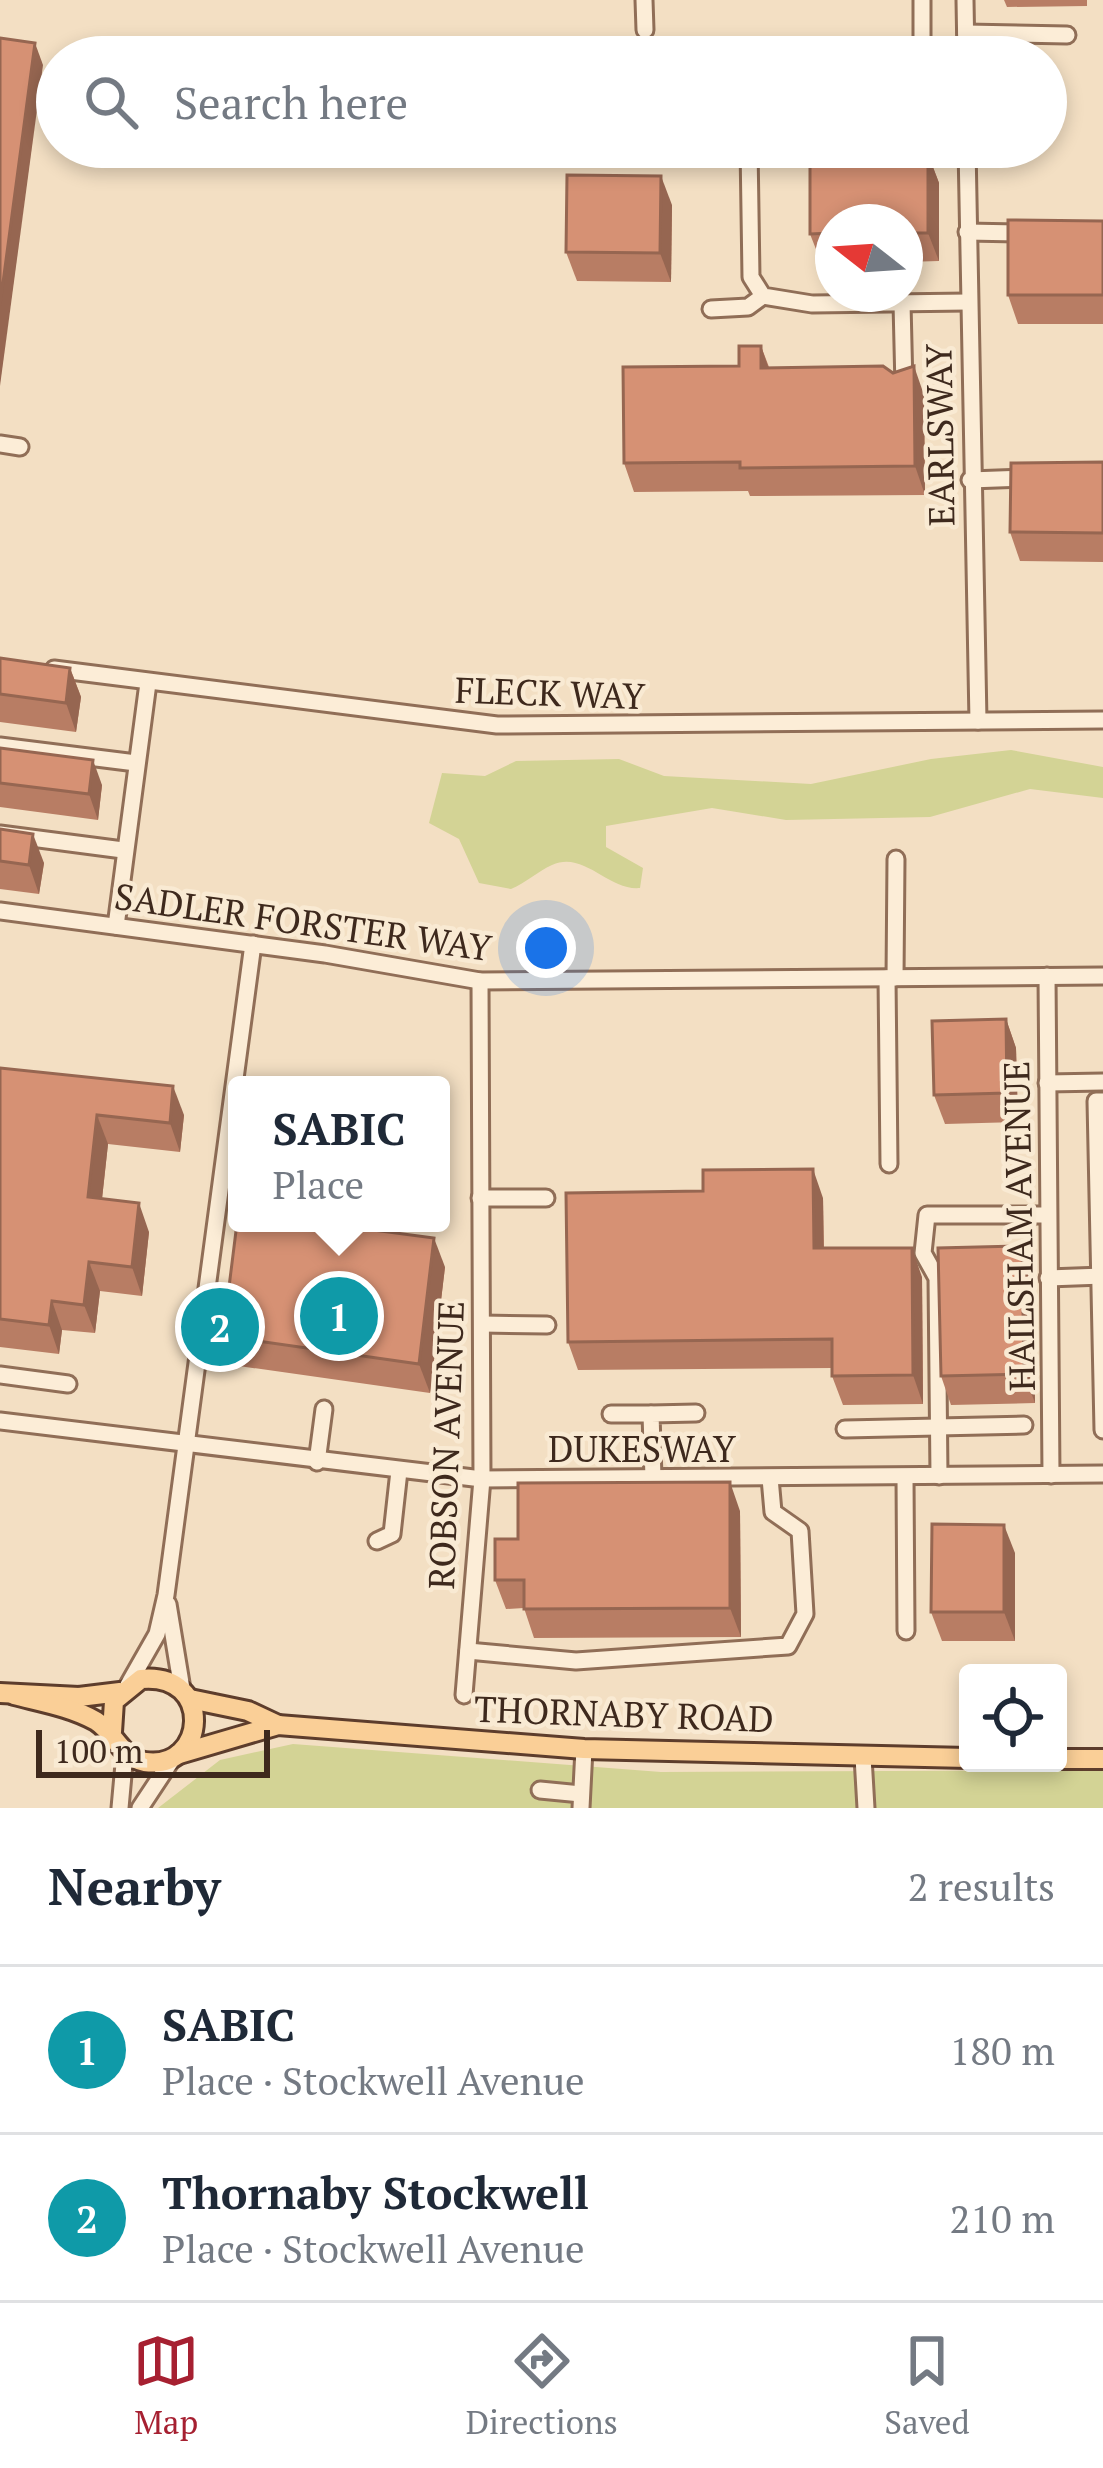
<!DOCTYPE html>
<html lang="en">
<head>
<meta charset="utf-8">
<style>
  :root { --surface:#fff; --page:#f6f6f7; --text:#1f2937; --muted:#747a83; --line:#e0e1e3; --accent:#a62031 }
  body { margin:0; font-family:"PT Serif",serif; background:var(--page); color:var(--text) }
  .controls { position:absolute; right:36px; bottom:36px; display:grid; overflow:hidden; border-radius:12px; box-shadow:0 6px 18px #0003 }
  .controls button { width:108px; height:108px; display:grid; place-items:center; padding:0; border:0; border-bottom:3px solid var(--line); background:var(--surface); color:var(--text); font:60px sans-serif }
  .compass { position:absolute; left:815px; top:204px; width:108px; height:108px; border-radius:50%; background:var(--surface); box-shadow:0 6px 18px #0003; rotate:287deg }
  .scale { position:absolute; left:36px; bottom:30px; width:234px; box-sizing:border-box; padding-left:12px; border:6px solid #3e291d; border-top:0; font-size:33px; line-height:42px; white-space:nowrap; color:#3e291d; -webkit-text-stroke:9px #f9ead3; paint-order:stroke }
  .you { position:absolute; left:546px; top:948px; width:42px; height:42px; margin:-30px; border:9px solid #fff; border-radius:50%; background:#1a73e8; box-shadow:0 0 0 18px #1a73e833 }
  .badge { display:grid; place-items:center; width:78px; height:78px; border-radius:50%; background:var(--accent); color:#fff; font-size:39px; font-weight:700 }
  .pin { position:absolute; translate:-50% -50%; border:6px solid #fff; box-shadow:0 3px 12px #0006 }
  .popup { position:absolute; left:228px; top:1076px; width:222px; height:156px; box-sizing:border-box; display:grid; place-content:center; border-radius:12px; background:var(--surface); filter:drop-shadow(0 3px 9px #0005); font-size:39px; white-space:nowrap; color:var(--muted) }
  .popup b { font-size:45px; color:var(--text) }
  .popup::after { content:''; position:absolute; left:50%; top:100%; margin-left:-24px; border:24px solid transparent; border-top-color:var(--surface) }
  .list { margin:0; padding:0; list-style:none }
  h2 { display:flex; justify-content:space-between; align-items:center; height:156px; margin:0; padding:0 48px; font-size:51px }
  h2 small { font-size:39px; font-weight:400; color:var(--muted) }
  .list li { display:grid; grid-template-columns:78px 1fr auto; gap:36px; align-items:center; box-sizing:border-box; height:168px; padding:0 48px; border-top:3px solid var(--line) }
  .list b { display:block; font-size:45px; white-space:nowrap }
  .list p { margin:0; font-size:39px; white-space:nowrap; color:var(--muted) }
  .list em { font-size:39px; font-style:normal; color:var(--muted) }
  .icon { flex:none; width:66px; height:66px; fill:none; stroke:currentColor; stroke-width:2; stroke-linecap:round; stroke-linejoin:round }
  .map { position:relative; flex:none; width:1103px; height:1808px; overflow:hidden }
  .search { position:absolute; background:var(--surface); box-shadow:0 6px 18px #0003; left:36px; right:36px; top:36px; height:132px; display:flex; align-items:center; gap:30px; box-sizing:border-box; padding:0 42px; border-radius:66px; color:var(--muted); font-size:45px }
  .sheet { height:492px; background:var(--surface) }
  nav { display:flex; justify-content:space-around; align-items:center; box-sizing:border-box; height:168px; border-top:3px solid var(--line); background:var(--surface); font-size:33px; color:var(--muted) }
  nav a { display:grid; justify-items:center; gap:6px }
  nav .on { color:var(--accent) }
  .map>svg:first-child { display:block }
  .green { fill:#d3d395 }
  .lines { fill:none; stroke-linecap:round; stroke-linejoin:round }
  .minor-casing { stroke:#906e57; stroke-width:21 }
  .major-casing { stroke:#5d3d2c; stroke-width:24 }
  .minor { stroke:#fcedd7; stroke-width:15 }
  .major { stroke:#facf97; stroke-width:18 }
  .wall { fill:#b87d64 }
  .shaded-wall { fill:#966651 }
  .building { fill:#d69174; stroke:#966651; stroke-width:3 }
  .labels { text-anchor:middle; stroke-width:9; stroke-linejoin:round; paint-order:stroke }
  .street-label { font-size:36px; fill:#3e291d; stroke:#f9ead3 }
</style>
</head>
<body>
<div class="map">
<svg width="1103" height="1808" viewBox="0 0 1103 1808">
  <rect width="100%" height="100%" fill="#f3dfc3"/>
  <!-- green -->
  <g class="green">
    <path d="M1011 750 1103 767V798L1030 789 930 817 786 820 712 808 606 826V847L643 868 640 888C608 891 584 850 552 865 538 871 526 883 511 889L479 883 459 839 429 823 442 773 485 776 516 761 619 759 664 776 811 784 931 759Z"/>
    <path d="M293 1744 661 1772 1103 1770V1808H158L220 1760Z"/>
  </g>
  <g class="lines">
    <!-- minor casing -->
    <g class="minor-casing">
      <g id="minor">
        <path d="M644 0 645 30"/>
        <path d="M922 0V57"/>
        <path d="M965 0 966 57"/>
        <path d="M966 33 1067 35"/>
        <path d="M749 147 751 277 763 296 812 304 968 302"/>
        <path d="M967 147 978 721"/>
        <path d="M967 232 1024 233"/>
        <path d="M902 303 904 387"/>
        <path d="M711 309 748 307 763 296"/>
        <path d="M0 444 20 447"/>
        <path d="M970 480 1027 478"/>
        <path d="M54 669 497 725 1103 720"/>
        <path d="M0 746 136 763"/>
        <path d="M0 834 123 850"/>
        <path d="M0 911 325 954 480 981 1103 976"/>
        <path d="M116 926 148 683"/>
        <path d="M1047 976 1051 1475"/>
        <path d="M887 978 889 1164"/>
        <path d="M895 978 896 859"/>
        <path d="M1047 1083 1103 1082"/>
        <path d="M1103 1101H1096L1103 1430"/>
        <path d="M480 1198H546"/>
        <path d="M1048 1278 1103 1276"/>
        <path d="M482 1324 547 1325"/>
        <path d="M0 1375 68 1384"/>
        <path d="M611 1414H651"/>
        <path d="M0 1421 482 1479 1103 1474"/>
        <path d="M845 1429 1024 1425"/>
        <path d="M317 1462 324 1409"/>
        <path d="M939 1476 937 1278 923 1253 927 1215H1048"/>
        <path d="M905 1477 906 1631"/>
        <path d="M653 1478 651 1414 696 1413"/>
        <path d="M377 1541 392 1534 399 1471"/>
        <path d="M168 1604 182 1689"/>
        <path d="M468 1651 576 1661 788 1646 805 1614 800 1531 773 1512 770 1478"/>
        <path d="M128 1685 157 1634 166 1595 253 944"/>
        <path d="M464 1695 482 1479 480 981"/>
        <path d="M863 1757 866 1808"/>
        <path d="M540 1790 581 1794"/>
        <path d="M120 1808 125 1753"/>
        <path d="M140 1808 173 1758"/>
        <path d="M581 1808 584 1749"/>
      </g>
    </g>
    <!-- major casing -->
    <g class="major-casing">
      <g id="major">
        <path d="M0 1693 79 1697 120 1692"/>
        <path d="M14 1695C41 1702 71 1707 96 1721 115 1733 121 1758 145 1762 207 1771 215 1672 141 1679L114 1701 112 1732"/>
        <path d="M190 1699 248 1711 278 1725"/>
        <path d="M179 1754 278 1725 584 1749 968 1758"/>
        <path d="M1058 1759H1103"/>
      </g>
    </g>
    <!-- minor -->
    <use href="#minor" class="minor"/>
    <!-- major -->
    <use href="#major" class="major"/>
  </g>
  <!-- wall -->
  <g class="wall">
    <path d="M1004 0H1087V6L1007 7Z"/>
    <path d="M928 154 939 183V261L905 262V222H833V262H821L810 234Z"/>
    <path d="M672 205 671 282 577 281 566 252Z"/>
    <path d="M1103 221V324H1018L1008 295Z"/>
    <path d="M761 346 769 367 924 395 925 495 750 496 748 491 634 492 624 463Z"/>
    <path d="M1103 462V562L1020 561 1010 532Z"/>
    <path d="M0 658 70 668 81 697 76 732 0 722Z"/>
    <path d="M0 748 102 785 98 820 0 807Z"/>
    <path d="M0 829 44 863 39 894 0 889Z"/>
    <path d="M1006 1019 1016 1048 1018 1122 945 1124 934 1095Z"/>
    <path d="M0 1068 184 1115 180 1152 108 1144 102 1199 149 1232 142 1296 100 1291 95 1333 62 1330 59 1354 0 1347Z"/>
    <path d="M823 1198 824 1248 922 1277 923 1404 843 1405 832 1376V1368L578 1370 568 1342Z"/>
    <path d="M1022 1246 1032 1275 1035 1403 951 1405 941 1376Z"/>
    <path d="M445 1267 430 1393 232 1365 222 1334 214 1333 203 1304 228 1295Z"/>
    <path d="M740 1511 741 1637 534 1638 524 1608 506 1609 495 1580 518 1539Z"/>
    <path d="M1015 1553V1641H942L931 1612Z"/>
  </g>
  <!-- shaded-wall -->
  <g class="shaded-wall">
    <path d="M35 43 43 65 0 386V305Z"/>
    <path d="M928 154 939 183V261L928 233Z"/>
    <path d="M661 176 672 205 671 282 660 253Z"/>
    <path d="M761 346 771 375 761 368Z"/>
    <path d="M914 366 924 395 925 495 915 466Z"/>
    <path d="M70 668 81 697 76 732 66 703Z"/>
    <path d="M93 760 102 785 98 820 89 794Z"/>
    <path d="M33 834 44 863 39 894 29 865Z"/>
    <path d="M1006 1019 1016 1048 1018 1122 1007 1093Z"/>
    <path d="M173 1086 184 1115 180 1152 170 1123Z"/>
    <path d="M97 1115 108 1144 99 1226 88 1197Z"/>
    <path d="M813 1169 823 1198 824 1276 814 1248Z"/>
    <path d="M139 1203 149 1232 142 1296 132 1267Z"/>
    <path d="M434 1238 445 1267 430 1393 419 1364Z"/>
    <path d="M1022 1246 1032 1275 1035 1403 1024 1374Z"/>
    <path d="M912 1248 922 1277 923 1404 913 1375Z"/>
    <path d="M89 1262 100 1291 95 1333 84 1305Z"/>
    <path d="M52 1301 62 1330 59 1354 49 1325Z"/>
    <path d="M730 1482 740 1511 741 1637 730 1608Z"/>
    <path d="M1004 1525 1015 1553V1641L1004 1612Z"/>
  </g>
  <!-- building -->
  <g class="building">
    <path d="M0 38 35 43 0 305Z"/>
    <path d="M928 154V233H905V222H833V233L810 234V155Z"/>
    <path d="M567 175 661 176 660 253 566 252Z"/>
    <path d="M1008 220 1103 221V295H1008Z"/>
    <path d="M739 346H761V368L883 366 893 373 914 366 915 466 740 468V462L624 463 623 367 739 366Z"/>
    <path d="M1103 462V533L1010 532 1011 463Z"/>
    <path d="M0 658 70 668 66 703 0 694Z"/>
    <path d="M0 748 93 760 89 794 0 783Z"/>
    <path d="M0 829 33 834 29 865 0 861Z"/>
    <path d="M1006 1019 1007 1093 934 1095 932 1021Z"/>
    <path d="M0 1068 173 1086 170 1123 97 1115 88 1197 139 1203 132 1267 89 1262 84 1305 52 1301 49 1325 0 1319Z"/>
    <path d="M813 1169 814 1248H912L913 1375 832 1376V1339L568 1342 566 1193 703 1191V1170Z"/>
    <path d="M237 1223H320L434 1238 419 1364 222 1336 226 1306 203 1304 205 1291 228 1295Z"/>
    <path d="M1022 1246 1024 1374 941 1376 938 1248Z"/>
    <path d="M730 1482V1608L524 1609V1580H495V1539H518V1483Z"/>
    <path d="M932 1524 1004 1525V1612H931Z"/>
  </g>
  <g class="labels">
    <!-- street labels -->
    <g class="street-label">
      <text transform="translate(940 435) rotate(-91)" y="13">EARLSWAY</text>
      <text transform="translate(550 693) rotate(2)" y="13">FLECK WAY</text>
      <text transform="translate(303 922) rotate(8)" y="13">SADLER FORSTER WAY</text>
      <text transform="translate(1019 1226) rotate(-91)" y="13">HAILSHAM AVENUE</text>
      <text transform="translate(446 1445) rotate(-88)" y="13">ROBSON AVENUE</text>
      <text x="642" y="1462">DUKESWAY</text>
      <text transform="translate(624 1714) rotate(2)" y="13">THORNABY ROAD</text>
    </g>
  </g>
</svg>
<div class="controls">
<button><svg class="icon" aria-label="locate" viewBox="0 0 24 24"><circle cx="12" cy="12" r="6"/><path d="M12 2v4M12 18v4M2 12h4M18 12h4"/></svg></button>
</div>
<svg class="compass" viewBox="-18 -18 36 36"><path d="M0-13l5 13h-10z" fill="#e53935"/><path d="M0 13l5-13h-10z" fill="#747a83"/></svg>
<div class="scale">100 m</div>
<div class="you"></div>
<div class="pin badge" style="left:339px;top:1316px;background:#0f9aa8">1</div>
<div class="popup"><b>SABIC</b>Place</div>
<div class="pin badge" style="left:220px;top:1327px;background:#0f9aa8">2</div>
<div class="search"><svg class="icon" aria-label="search" viewBox="0 0 24 24"><circle cx="10" cy="10" r="6"/><path d="M15 15l6 6"/></svg>Search here</div>
</div>
<section class="sheet">
<h2>Nearby<small>2 results</small></h2>
<ul class="list">
<li><span class="badge" style="background:#0f9aa8">1</span><div><b>SABIC</b><p>Place · Stockwell Avenue</p></div><em>180 m</em></li>
<li><span class="badge" style="background:#0f9aa8">2</span><div><b>Thornaby Stockwell</b><p>Place · Stockwell Avenue</p></div><em>210 m</em></li>
</ul>
</section>
<nav>
<a class="on"><svg class="icon" aria-label="map" viewBox="0 0 24 24"><path d="M3 6l6-2 6 2 6-2v14l-6 2-6-2-6 2zM9 4v14M15 6v14"/></svg>Map</a>
<a><svg class="icon" aria-label="directions" viewBox="0 0 24 24"><path d="M12 3l9 9-9 9-9-9zM9 14v-3h6M13 9l2 2-2 2"/></svg>Directions</a>
<a><svg class="icon" aria-label="saved" viewBox="0 0 24 24"><path d="M7 4h10v16l-5-4-5 4z"/></svg>Saved</a>
</nav>
</body>
</html>
